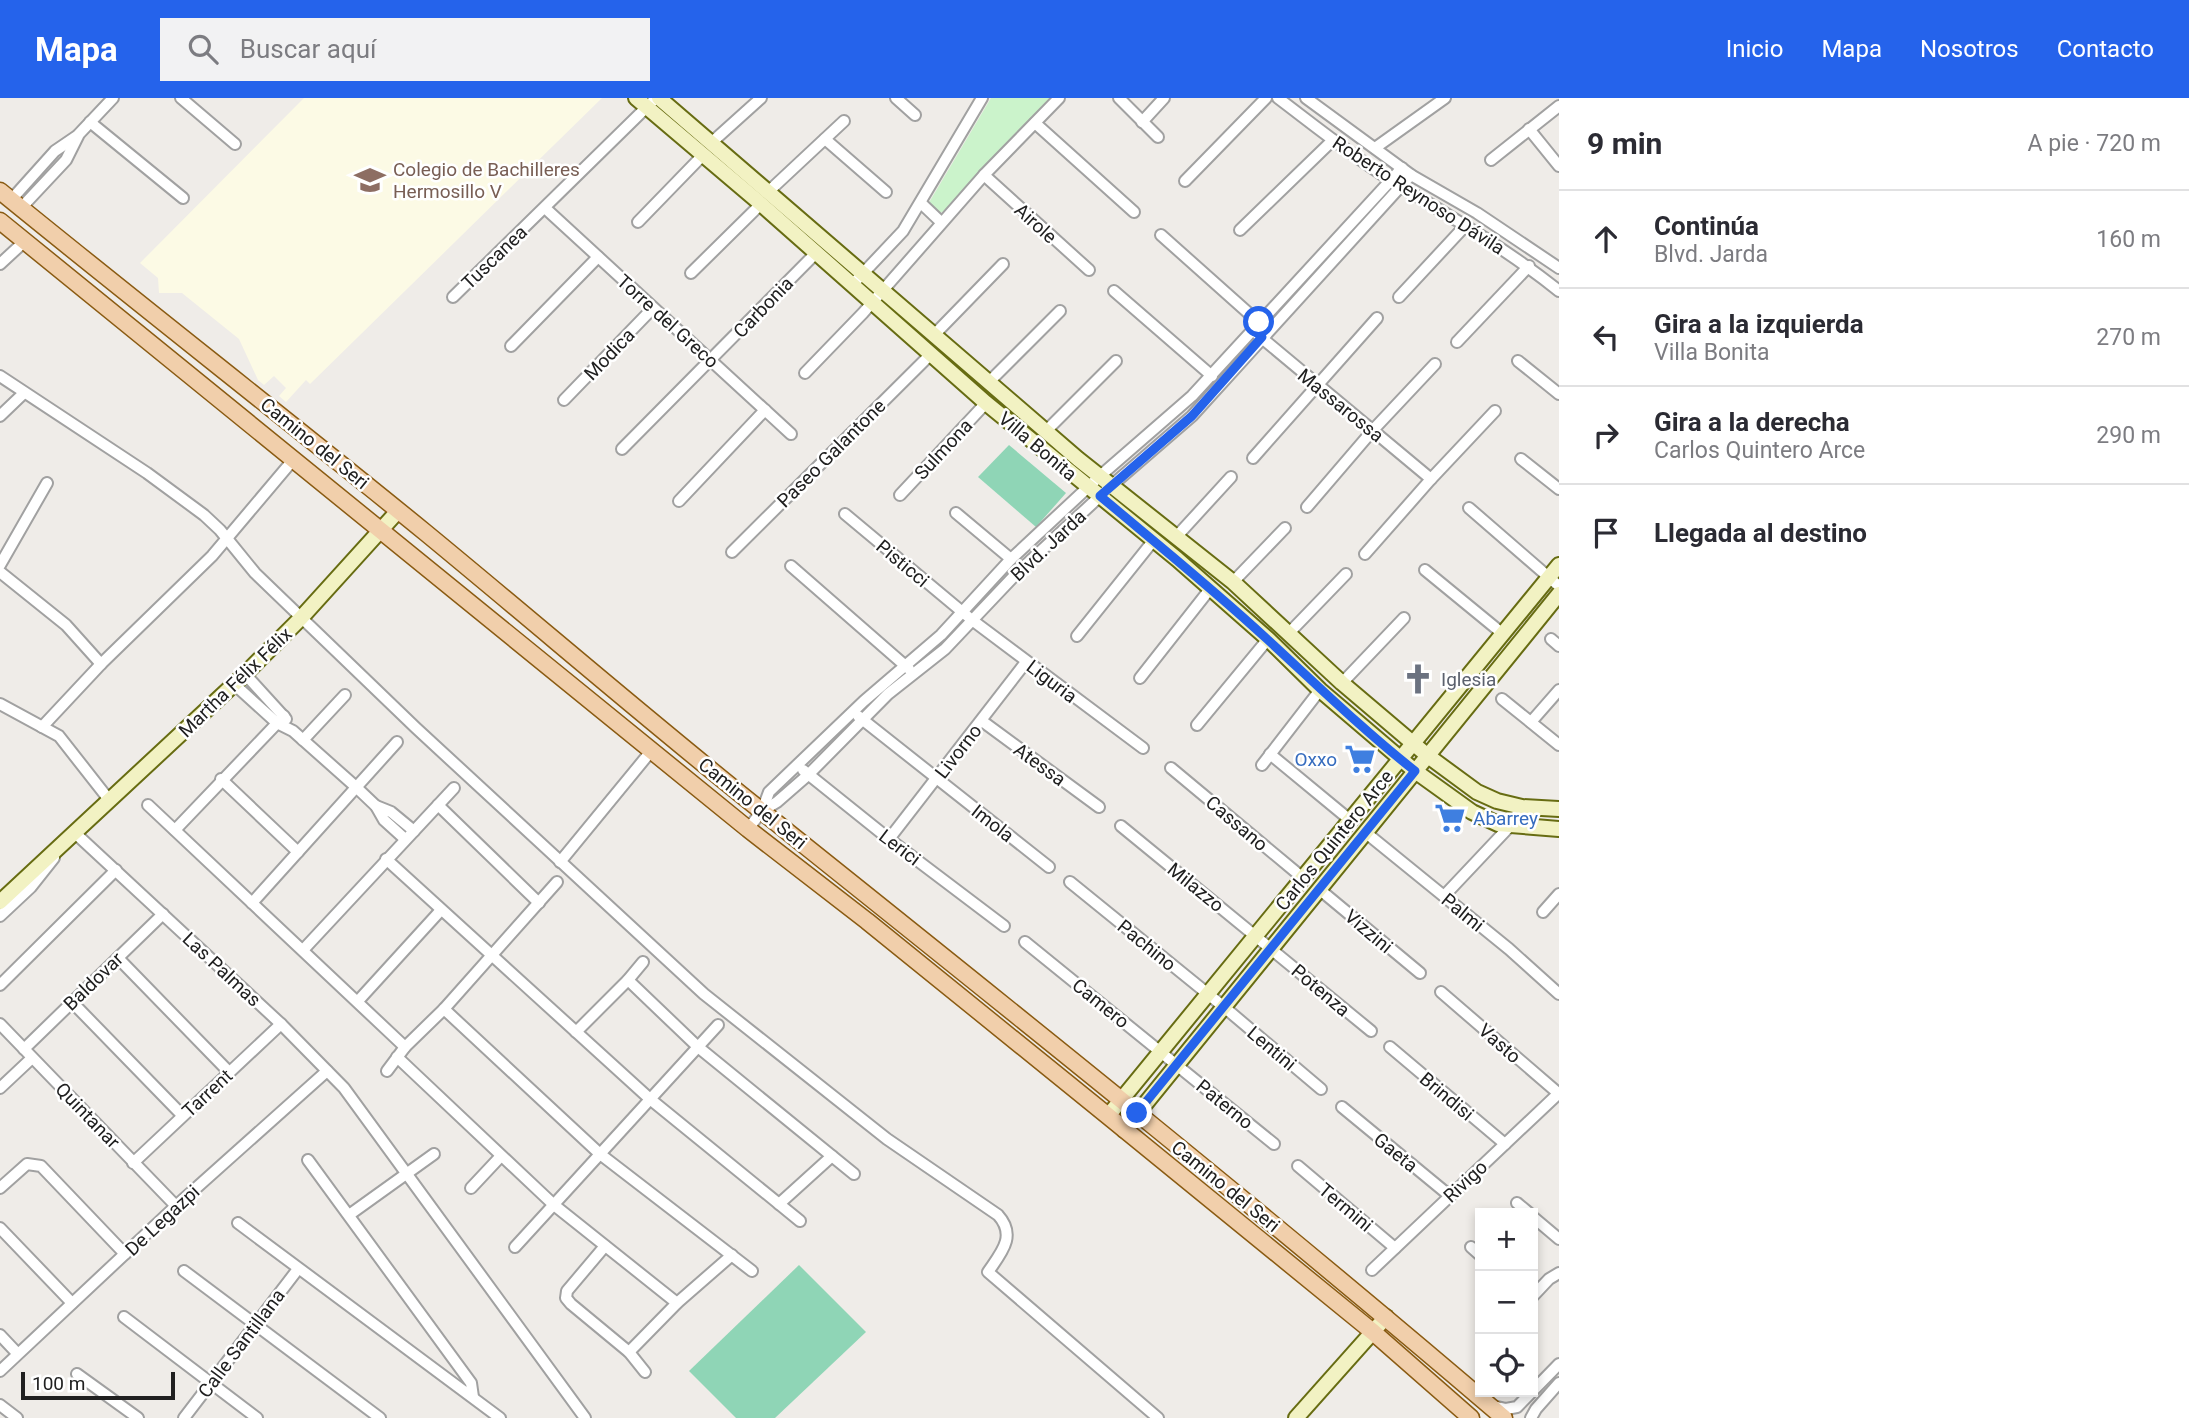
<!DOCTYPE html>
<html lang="es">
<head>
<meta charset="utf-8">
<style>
  :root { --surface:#fff; --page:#f2f2f3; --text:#2b2b33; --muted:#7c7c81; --line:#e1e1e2; --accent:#2563eb }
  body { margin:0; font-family:Roboto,sans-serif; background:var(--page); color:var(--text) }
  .controls { position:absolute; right:21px; bottom:21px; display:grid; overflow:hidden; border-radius:0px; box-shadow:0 4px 10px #0003 }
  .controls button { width:63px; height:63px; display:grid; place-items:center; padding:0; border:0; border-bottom:2px solid var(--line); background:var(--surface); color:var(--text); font:35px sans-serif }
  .scale { position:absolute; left:21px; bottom:18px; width:154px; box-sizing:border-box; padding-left:7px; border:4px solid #202020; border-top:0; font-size:19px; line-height:24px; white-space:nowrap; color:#202020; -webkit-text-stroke:5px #fff; paint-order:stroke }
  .stop { position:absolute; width:21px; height:21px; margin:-16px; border:5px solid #2563eb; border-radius:50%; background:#fff }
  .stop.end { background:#2563eb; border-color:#fff; box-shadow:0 2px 7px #0008 }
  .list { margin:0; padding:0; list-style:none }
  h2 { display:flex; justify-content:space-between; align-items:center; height:91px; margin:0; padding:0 28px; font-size:30px }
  h2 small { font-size:23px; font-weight:400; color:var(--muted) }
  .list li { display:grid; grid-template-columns:46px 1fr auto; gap:21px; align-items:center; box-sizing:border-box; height:98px; padding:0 28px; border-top:2px solid var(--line) }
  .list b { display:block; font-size:26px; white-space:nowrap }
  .list p { margin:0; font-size:23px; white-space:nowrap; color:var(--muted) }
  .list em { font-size:23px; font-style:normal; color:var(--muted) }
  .icon { flex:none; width:38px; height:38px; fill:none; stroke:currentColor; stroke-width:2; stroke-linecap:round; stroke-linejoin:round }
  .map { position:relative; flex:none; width:1559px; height:1320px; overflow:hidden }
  header { display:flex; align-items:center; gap:42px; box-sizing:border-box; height:98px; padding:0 35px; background:var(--accent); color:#fff }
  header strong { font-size:33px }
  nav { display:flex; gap:38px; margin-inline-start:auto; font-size:24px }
  .search { width:490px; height:63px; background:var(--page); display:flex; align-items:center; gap:18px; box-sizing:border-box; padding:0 24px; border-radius:0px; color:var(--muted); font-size:26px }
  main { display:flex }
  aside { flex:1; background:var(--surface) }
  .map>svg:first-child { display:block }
  .education { fill:#fcfae5 }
  .park { fill:#cbf3cb }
  .pitch { fill:#8fd5b6 }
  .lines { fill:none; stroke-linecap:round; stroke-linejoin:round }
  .street-casing { stroke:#a1a1a1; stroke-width:14 }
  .secondary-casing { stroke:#676c12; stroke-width:18 }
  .primary-casing { stroke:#8a5b12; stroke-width:19 }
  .street { stroke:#fff; stroke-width:10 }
  .secondary { stroke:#f2f2c3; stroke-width:14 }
  .primary { stroke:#f1cfab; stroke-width:16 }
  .route { stroke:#2563eb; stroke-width:9 }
  .labels { text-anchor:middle; stroke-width:5; stroke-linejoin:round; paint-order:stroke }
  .education-label { font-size:19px; fill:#785e54; stroke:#fff; text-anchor:start }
  .street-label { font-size:19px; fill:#202020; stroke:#fff }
  .worship-label { font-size:19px; fill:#5b616d; stroke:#fff; text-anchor:start }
  .shop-label { font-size:19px; fill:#366cbe; stroke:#fff; text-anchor:end }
</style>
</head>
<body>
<header>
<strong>Mapa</strong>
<div class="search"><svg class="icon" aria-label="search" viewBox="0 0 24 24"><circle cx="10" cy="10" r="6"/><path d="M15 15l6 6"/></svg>Buscar aquí</div>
<nav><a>Inicio</a><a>Mapa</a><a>Nosotros</a><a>Contacto</a></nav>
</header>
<main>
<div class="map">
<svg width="1559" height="1320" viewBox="0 0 1559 1320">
  <rect width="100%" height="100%" fill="#efece8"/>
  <!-- education -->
  <path class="education" d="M304 0H602L310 286 306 282 286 304 279 298 286 290 274 278 264 287 258 282 239 241 182 195H159L158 180 140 165Z"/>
  <!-- park -->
  <path class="park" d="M991 0H1052L951 111 939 115 927 108Z"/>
  <!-- pitch -->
  <g class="pitch">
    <path d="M1009 347 1066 395 1036 429 978 379Z"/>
    <path d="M799 1167 866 1234 775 1320H736L689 1273Z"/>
  </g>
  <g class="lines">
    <!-- street casing -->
    <g class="street-casing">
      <g id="street">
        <path d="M181 0 235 46"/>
        <path d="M896 0 915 17"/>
        <path d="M1119 0 1158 39"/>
        <path d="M1278 0C1315 28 1352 58 1392 83 1449 118 1507 151 1559 193"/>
        <path d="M1306 0 1411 77 1477 115 1559 170"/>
        <path d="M90 24 183 100"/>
        <path d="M1142 24 1164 0"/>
        <path d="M1035 25 1134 114"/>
        <path d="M1529 31 1559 68"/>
        <path d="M825 41 886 94"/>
        <path d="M711 45 761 0"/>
        <path d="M1375 50 1445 0"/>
        <path d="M1491 62 1559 8"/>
        <path d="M984 77 1089 172"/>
        <path d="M1185 83 1266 0"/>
        <path d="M768 94 844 23"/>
        <path d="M11 102 55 53 77 38"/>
        <path d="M921 105 941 124"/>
        <path d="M21 110 66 62 79 36 113 0"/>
        <path d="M545 110 791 336"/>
        <path d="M638 124 703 57"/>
        <path d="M1240 132 1333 42"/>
        <path d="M1161 137 1263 228"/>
        <path d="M0 166 25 143"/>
        <path d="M691 175 761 106"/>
        <path d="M852 187 903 133 982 0"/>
        <path d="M1114 193 1212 278"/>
        <path d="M453 199 656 0"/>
        <path d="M1399 199 1465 128"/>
        <path d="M1257 236 1431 381"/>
        <path d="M933 238 1003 166"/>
        <path d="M1457 244 1529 168"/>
        <path d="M511 248 598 159"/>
        <path d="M1518 263 1559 296"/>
        <path d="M805 275 863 215 984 77 1059 0"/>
        <path d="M0 278 147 375 204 417 220 432 255 475 416 630 704 896 887 1041 998 1117C1017 1138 1001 1155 988 1174L1158 1320"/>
        <path d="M989 284 1060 213"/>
        <path d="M564 302 653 210"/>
        <path d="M0 318 24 295"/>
        <path d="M1046 333 1116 263"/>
        <path d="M622 351 816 155"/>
        <path d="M1253 360 1377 220"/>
        <path d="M1521 361 1559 391"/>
        <path d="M900 397 986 305"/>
        <path d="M679 403 765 312"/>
        <path d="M1307 409 1373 332 1435 266"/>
        <path d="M1469 410 1559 488"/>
        <path d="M956 415 1011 461"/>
        <path d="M845 416 972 522 1143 650"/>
        <path d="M1177 438 1231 379"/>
        <path d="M732 454 931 256"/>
        <path d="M1365 456 1431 381 1495 313"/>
        <path d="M0 467 47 385"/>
        <path d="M791 468 909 571"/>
        <path d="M1425 472 1503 536"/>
        <path d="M0 474 66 527 101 566"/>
        <path d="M1233 484 1285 430"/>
        <path d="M1289 535 1346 476"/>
        <path d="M1077 538 1153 443"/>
        <path d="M1551 541 1559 548"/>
        <path d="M245 576 286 621"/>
        <path d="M1140 580 1210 491"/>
        <path d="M1342 585 1404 520"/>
        <path d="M234 586 277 625 293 633 356 689 376 708 384 722 405 741"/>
        <path d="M1502 601 1559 647"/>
        <path d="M0 606 59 638 110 703"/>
        <path d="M858 618 1049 769"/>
        <path d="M982 623 1099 709"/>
        <path d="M1531 624 1559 592"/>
        <path d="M1197 627 1268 541"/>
        <path d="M42 629 101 566 212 458 293 362"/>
        <path d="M303 642 345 597"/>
        <path d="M1270 656 1350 722"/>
        <path d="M1262 667 1320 592"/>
        <path d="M1171 670 1303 780"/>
        <path d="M803 672 889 741 1004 828"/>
        <path d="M221 681 298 754"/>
        <path d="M148 707 405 949"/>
        <path d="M438 707 539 805"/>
        <path d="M376 708 391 714 414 733"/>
        <path d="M762 713 777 704 808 677 888 596 945 551 1016 476 1111 388 1192 318 1411 77"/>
        <path d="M1121 728 1371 933"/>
        <path d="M748 731 762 713 769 694 864 603 941 537 1011 461 1100 378 1192 298 1402 70"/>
        <path d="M175 732 284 618"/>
        <path d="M1365 734 1509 851 1559 896"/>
        <path d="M75 735 281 926 344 990 585 1320"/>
        <path d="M889 741 1026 564"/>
        <path d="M386 761 650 1001 800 1123"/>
        <path d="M560 764 652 652"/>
        <path d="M1070 784 1224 909 1321 991"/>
        <path d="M1319 791 1420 875"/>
        <path d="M1444 798 1510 728 1522 709"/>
        <path d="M252 805 397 644"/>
        <path d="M1543 814 1559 796"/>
        <path d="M0 818 31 789 54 760"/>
        <path d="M1025 844 1274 1046"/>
        <path d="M303 852 454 690"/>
        <path d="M118 860 229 974"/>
        <path d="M628 882 698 949 854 1076"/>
        <path d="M0 887 116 772"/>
        <path d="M1441 894 1558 995"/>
        <path d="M358 903 441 812"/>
        <path d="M72 904 182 1017"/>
        <path d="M444 911 600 1056 752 1173"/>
        <path d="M0 926 176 1108"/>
        <path d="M576 934 628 882 643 864"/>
        <path d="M1390 949 1505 1046"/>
        <path d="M24 951 163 816"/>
        <path d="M397 959 554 1107 677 1205"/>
        <path d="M387 973 405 949 444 911 557 784"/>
        <path d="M0 990 32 960"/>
        <path d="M1342 1009 1450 1098"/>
        <path d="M308 1062 471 1285 473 1299"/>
        <path d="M133 1065 281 926"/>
        <path d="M1298 1068 1395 1150"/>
        <path d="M0 1090 27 1066 41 1068 125 1156"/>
        <path d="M471 1090 501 1058"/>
        <path d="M1517 1105 1529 1115"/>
        <path d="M779 1106 832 1058"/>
        <path d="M349 1117 434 1056"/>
        <path d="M1533 1119 1559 1141"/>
        <path d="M238 1125 500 1320"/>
        <path d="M0 1130 72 1205"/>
        <path d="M605 1148 567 1193 566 1200 571 1206 629 1254 645 1274"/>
        <path d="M515 1149 718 927"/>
        <path d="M1471 1149 1480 1157"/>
        <path d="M1372 1172 1559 995"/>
        <path d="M184 1173 380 1320"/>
        <path d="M1533 1198 1549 1181 1559 1175"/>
        <path d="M124 1219 257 1320"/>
        <path d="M0 1237 17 1255"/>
        <path d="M629 1254 677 1205 732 1157"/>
        <path d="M0 1273 176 1108 327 973"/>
        <path d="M77 1276 138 1320"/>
        <path d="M0 1307 17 1320"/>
        <path d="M1493 1308 1506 1311 1517 1309 1559 1266"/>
        <path d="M184 1320 298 1171"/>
        <path d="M1531 1320 1536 1311 1559 1285"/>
      </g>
    </g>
    <!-- secondary casing -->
    <g class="secondary-casing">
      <g id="secondary">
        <path d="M636 0 761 106 986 305 1177 461 1268 541 1320 592 1415 673 1472 714 1498 726 1559 731"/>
        <path d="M659 0 1078 361 1233 484 1342 585 1428 658 1477 694 1497 703 1522 709 1559 711"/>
        <path d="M0 804 245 576 301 520 398 413"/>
        <path d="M1108 1018 1559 467"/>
        <path d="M1124 1032 1559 496"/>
        <path d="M1296 1320 1386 1219"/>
      </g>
    </g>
    <!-- primary casing -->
    <g class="primary-casing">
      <g id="primary">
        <path d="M0 93C141 208 285 320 426 435 539 528 650 624 764 715 1013 914 1262 1113 1504 1320"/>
        <path d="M0 123 748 731 867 823 1108 1018 1373 1234 1471 1320"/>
      </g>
    </g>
    <!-- street -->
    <use href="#street" class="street"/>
    <!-- secondary -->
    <use href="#secondary" class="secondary"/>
    <!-- primary -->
    <use href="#primary" class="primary"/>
  </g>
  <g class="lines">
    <!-- route -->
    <path class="route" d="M1137 1015 1415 673C1363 632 1316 586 1267 541 1213 491 1156 445 1100 398L1192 318 1262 239 1253 232 1259 224"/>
  </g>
  <!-- icons -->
  <defs>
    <g id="school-bare" transform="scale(2.415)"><path d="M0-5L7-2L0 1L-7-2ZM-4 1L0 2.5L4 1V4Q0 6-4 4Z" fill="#8d6e63" stroke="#fff" stroke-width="2.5" paint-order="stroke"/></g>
    <g id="church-bare" transform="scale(2.415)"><path d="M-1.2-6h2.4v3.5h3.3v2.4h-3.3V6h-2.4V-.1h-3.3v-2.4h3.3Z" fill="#6b7280" stroke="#fff" stroke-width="2.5" paint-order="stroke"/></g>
    <g id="supermarket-bare" transform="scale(2.415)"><path d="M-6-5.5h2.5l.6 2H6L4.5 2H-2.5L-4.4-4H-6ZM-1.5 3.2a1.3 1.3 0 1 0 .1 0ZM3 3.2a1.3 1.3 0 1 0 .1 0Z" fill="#3f7fe0" stroke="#fff" stroke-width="2.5" paint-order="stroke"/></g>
  </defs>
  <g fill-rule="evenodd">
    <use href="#school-bare" x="370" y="82"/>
    <use href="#church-bare" x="1418" y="581"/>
    <use href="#supermarket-bare" x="1360" y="661"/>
    <use href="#supermarket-bare" x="1450" y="720"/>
  </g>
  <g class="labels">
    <!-- education labels -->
    <g class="education-label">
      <text x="393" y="78">Colegio de Bachilleres<tspan x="393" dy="22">Hermosillo V</tspan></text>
    </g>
    <!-- street labels -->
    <g class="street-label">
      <text transform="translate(1419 97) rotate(33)" y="7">Roberto Reynoso Dávila</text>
      <text transform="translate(1036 125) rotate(42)" y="7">Airole</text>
      <text transform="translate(494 159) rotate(-44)" y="7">Tuscanea</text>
      <text transform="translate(763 209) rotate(-46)" y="7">Carbonia</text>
      <text transform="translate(668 223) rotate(42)" y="7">Torre del Greco</text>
      <text transform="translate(609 256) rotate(-46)" y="7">Modica</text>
      <text transform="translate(1341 307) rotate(39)" y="7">Massarossa</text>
      <text transform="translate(315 345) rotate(39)" y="7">Camino del Seri</text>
      <text transform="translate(1038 348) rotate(40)" y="7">Villa Bonita</text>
      <text transform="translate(943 351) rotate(-47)" y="7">Sulmona</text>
      <text transform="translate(831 355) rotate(-45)" y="7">Paseo Galantone</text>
      <text transform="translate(1048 447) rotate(-43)" y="7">Blvd. Jarda</text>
      <text transform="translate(903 465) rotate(40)" y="7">Pisticci</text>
      <text transform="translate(1052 583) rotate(37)" y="7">Liguria</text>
      <text transform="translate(235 584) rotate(-44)" y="7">Martha Félix Félix</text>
      <text transform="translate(958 653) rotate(-52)" y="7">Livorno</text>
      <text transform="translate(1040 666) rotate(36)" y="7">Atessa</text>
      <text transform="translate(753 705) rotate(39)" y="7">Camino del Seri</text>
      <text transform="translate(993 725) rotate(38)" y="7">Imola</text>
      <text transform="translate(1237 725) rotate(40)" y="7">Cassano</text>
      <text transform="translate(1334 742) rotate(-51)" y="7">Carlos Quintero Arce</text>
      <text transform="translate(900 749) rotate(37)" y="7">Lerici</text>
      <text transform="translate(1196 789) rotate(39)" y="7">Milazzo</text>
      <text transform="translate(1463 814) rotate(39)" y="7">Palmi</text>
      <text transform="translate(1369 833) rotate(40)" y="7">Vizzini</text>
      <text transform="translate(1147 847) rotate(39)" y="7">Pachino</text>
      <text transform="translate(222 871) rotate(43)" y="7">Las Palmas</text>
      <text transform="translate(93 883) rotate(-44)" y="7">Baldovar</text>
      <text transform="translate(1321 892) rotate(40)" y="7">Potenza</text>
      <text transform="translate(1101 905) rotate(39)" y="7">Camero</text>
      <text transform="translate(1500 945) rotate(41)" y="7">Vasto</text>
      <text transform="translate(1272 950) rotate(40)" y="7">Lentini</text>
      <text transform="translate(207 995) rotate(-43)" y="7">Tarrent</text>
      <text transform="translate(1447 998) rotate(40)" y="7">Brindisi</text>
      <text transform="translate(1225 1006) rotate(39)" y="7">Paterno</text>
      <text transform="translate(88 1017) rotate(46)" y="7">Quintanar</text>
      <text transform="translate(1396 1054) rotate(39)" y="7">Gaeta</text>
      <text transform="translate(1465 1083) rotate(-43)" y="7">Rivigo</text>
      <text transform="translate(1226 1088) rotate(39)" y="7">Camino del Seri</text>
      <text transform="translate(1346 1109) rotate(40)" y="7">Termini</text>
      <text transform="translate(162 1122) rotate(-43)" y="7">De Legazpi</text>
      <text transform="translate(241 1245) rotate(-53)" y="7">Calle Santillana</text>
    </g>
    <!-- worship labels -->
    <g class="worship-label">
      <text x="1441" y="588">Iglesia</text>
    </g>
    <!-- shop labels -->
    <g class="shop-label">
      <text x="1337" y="668">Oxxo</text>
      <text x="1473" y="727" text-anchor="start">Abarrey</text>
    </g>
  </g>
</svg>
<div class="controls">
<button>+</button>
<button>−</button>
<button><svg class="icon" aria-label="locate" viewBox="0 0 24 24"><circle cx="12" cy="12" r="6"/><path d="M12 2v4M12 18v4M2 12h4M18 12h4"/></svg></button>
</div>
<div class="scale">100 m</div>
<div class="stop" style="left:1259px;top:224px"></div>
<div class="stop end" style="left:1137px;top:1015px"></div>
</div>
<aside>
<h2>9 min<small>A pie · 720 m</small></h2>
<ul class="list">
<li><svg class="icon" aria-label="ahead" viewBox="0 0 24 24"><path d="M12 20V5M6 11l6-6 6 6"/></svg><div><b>Continúa</b><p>Blvd. Jarda</p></div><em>160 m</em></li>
<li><svg class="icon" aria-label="left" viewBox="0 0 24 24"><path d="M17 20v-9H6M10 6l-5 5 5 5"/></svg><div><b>Gira a la izquierda</b><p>Villa Bonita</p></div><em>270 m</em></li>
<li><svg class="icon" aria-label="right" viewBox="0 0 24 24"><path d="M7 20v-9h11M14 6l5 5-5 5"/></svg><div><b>Gira a la derecha</b><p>Carlos Quintero Arce</p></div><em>290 m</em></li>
<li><svg class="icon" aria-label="arrive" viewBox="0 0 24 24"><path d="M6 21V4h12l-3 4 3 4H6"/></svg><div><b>Llegada al destino</b></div></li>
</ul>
</aside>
</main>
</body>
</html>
